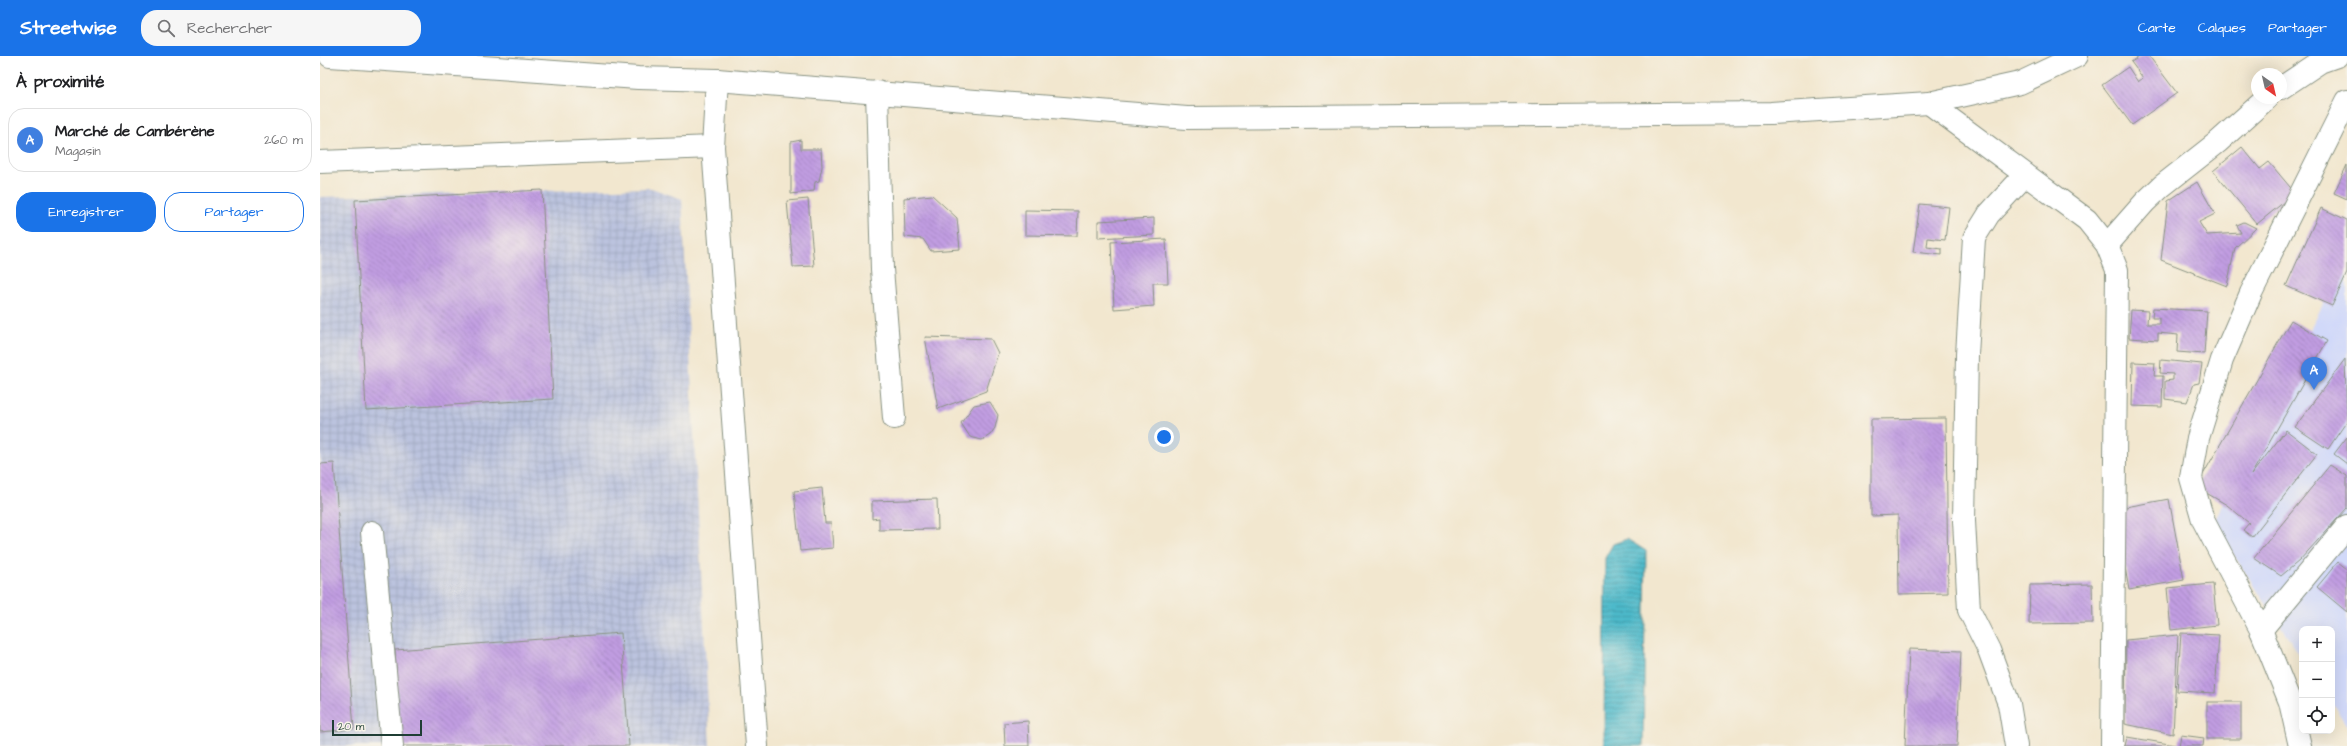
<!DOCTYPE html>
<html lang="fr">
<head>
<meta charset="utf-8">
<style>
  :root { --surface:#fff; --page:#f6f6f6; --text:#202124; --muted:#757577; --line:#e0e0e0; --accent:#1a73e8 }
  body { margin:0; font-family:"Architects Daughter",sans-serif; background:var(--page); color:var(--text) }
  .controls { position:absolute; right:12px; bottom:12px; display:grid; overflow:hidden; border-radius:8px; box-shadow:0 4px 16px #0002 }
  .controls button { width:36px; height:36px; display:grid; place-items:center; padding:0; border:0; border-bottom:1px solid var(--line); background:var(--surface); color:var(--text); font:20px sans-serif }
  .compass { position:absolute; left:1931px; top:12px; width:36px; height:36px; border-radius:50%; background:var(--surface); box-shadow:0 4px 16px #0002; rotate:146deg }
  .scale { position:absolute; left:12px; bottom:10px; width:90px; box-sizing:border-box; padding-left:4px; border:2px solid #1f3d34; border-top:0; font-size:11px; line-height:14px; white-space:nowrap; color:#1f3d34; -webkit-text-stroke:3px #f7f3e8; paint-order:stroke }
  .you { position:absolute; left:844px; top:381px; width:14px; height:14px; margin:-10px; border:3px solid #fff; border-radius:50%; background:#1a73e8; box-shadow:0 0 0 6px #1a73e833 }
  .badge { display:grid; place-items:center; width:26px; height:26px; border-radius:50%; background:var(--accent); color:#fff; font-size:13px; font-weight:700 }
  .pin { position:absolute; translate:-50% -33px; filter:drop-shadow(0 1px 2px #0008) }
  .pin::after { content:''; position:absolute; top:21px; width:14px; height:12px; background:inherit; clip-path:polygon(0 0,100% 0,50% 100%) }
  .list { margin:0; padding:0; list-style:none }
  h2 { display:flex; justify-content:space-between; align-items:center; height:52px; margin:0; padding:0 16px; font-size:17px }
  h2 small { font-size:13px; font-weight:400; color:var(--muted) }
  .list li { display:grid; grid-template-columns:26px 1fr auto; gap:12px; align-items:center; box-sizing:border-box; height:64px; margin:0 8px 8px; padding:0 8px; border:1px solid var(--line); border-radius:16px }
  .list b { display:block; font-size:15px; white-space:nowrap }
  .list p { margin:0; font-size:13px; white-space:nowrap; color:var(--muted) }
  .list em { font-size:13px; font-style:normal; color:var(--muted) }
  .actions { display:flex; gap:8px; padding:12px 16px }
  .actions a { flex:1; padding:9px 0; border:1px solid var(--accent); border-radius:16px; text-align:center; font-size:14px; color:var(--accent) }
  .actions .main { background:var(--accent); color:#fff }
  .icon { flex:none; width:22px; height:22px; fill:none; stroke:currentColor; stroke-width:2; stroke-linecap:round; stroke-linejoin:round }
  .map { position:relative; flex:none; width:2027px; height:690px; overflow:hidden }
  header { display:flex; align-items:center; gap:24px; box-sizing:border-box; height:56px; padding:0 20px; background:var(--accent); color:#fff }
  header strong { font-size:19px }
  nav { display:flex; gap:22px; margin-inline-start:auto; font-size:14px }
  .search { width:280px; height:36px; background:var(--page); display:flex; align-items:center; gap:10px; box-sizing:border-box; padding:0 14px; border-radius:16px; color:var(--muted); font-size:15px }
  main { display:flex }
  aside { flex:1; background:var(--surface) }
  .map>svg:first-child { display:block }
  .built { fill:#d1d9f9 }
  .industrial { fill:url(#industrial-grid) }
  .water { fill:url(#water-rules); stroke:#367b7f }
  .building { fill:url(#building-back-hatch) }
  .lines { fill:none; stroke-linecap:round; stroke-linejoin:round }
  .minor-casing { stroke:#889282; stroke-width:24 }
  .minor { stroke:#fff; stroke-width:22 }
</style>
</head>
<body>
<header>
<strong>Streetwise</strong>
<div class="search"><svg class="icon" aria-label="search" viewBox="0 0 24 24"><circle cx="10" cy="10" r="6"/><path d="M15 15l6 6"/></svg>Rechercher</div>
<nav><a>Carte</a><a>Calques</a><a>Partager</a></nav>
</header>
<main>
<aside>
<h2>À proximité<small></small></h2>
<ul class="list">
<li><span class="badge" style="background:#3f7fe0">A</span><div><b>Marché de Cambérène</b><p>Magasin</p></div><em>260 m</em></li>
</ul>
<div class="actions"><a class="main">Enregistrer</a><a>Partager</a></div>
</aside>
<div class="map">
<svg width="2027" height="690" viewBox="0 0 2027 690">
  <defs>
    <pattern id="industrial-grid" width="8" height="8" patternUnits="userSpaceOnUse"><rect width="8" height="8" fill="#bbc3de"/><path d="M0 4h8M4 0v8" fill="none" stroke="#a0a8bf"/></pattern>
    <pattern id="water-rules" width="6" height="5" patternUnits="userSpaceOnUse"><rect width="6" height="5" fill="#4eb9ca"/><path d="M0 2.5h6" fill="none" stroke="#4098a5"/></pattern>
    <pattern id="building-back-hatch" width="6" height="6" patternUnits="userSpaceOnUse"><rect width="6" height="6" fill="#c19de2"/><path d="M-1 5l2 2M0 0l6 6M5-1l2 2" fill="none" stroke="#9c81b8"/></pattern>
  </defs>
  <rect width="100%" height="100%" fill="#f7f3e8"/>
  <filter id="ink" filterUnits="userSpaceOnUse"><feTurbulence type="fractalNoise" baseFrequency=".025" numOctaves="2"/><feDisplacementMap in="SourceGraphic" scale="8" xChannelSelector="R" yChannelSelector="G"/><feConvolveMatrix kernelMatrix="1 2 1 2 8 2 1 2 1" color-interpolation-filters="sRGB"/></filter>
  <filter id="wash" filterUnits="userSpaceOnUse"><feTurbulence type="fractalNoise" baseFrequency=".012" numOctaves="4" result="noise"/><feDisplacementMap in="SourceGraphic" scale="16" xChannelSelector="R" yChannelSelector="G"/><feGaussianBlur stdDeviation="0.9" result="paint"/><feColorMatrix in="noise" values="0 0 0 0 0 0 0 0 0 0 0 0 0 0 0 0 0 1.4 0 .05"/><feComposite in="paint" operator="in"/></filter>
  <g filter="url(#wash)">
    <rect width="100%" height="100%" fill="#f2e7cf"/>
    <!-- built -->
    <path class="built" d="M2027 200V670L2012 647V573H1982V602L1893 468Z"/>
    <!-- industrial -->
    <path class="industrial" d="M331 132 362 143 390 690H0V141Z"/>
    <!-- water -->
    <path class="water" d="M1307 483 1326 495 1323 690H1284L1285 502 1293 488Z"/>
    <g id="blocks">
      <!-- building -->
      <g class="building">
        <path d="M1821 0H1829L1857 37 1812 69 1782 29 1808 11 1818 26 1823 22 1811 6Z"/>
        <path d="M481 84V93H501L502 111 499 125 495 126 494 135 471 138V86Z"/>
        <path d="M1922 91 1940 113 1949 106 1975 137 1937 168 1893 115Z"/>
        <path d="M2027 109V143L2014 137Z"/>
        <path d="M1877 126 1895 158 1879 166 1887 179 1921 177 1917 169 1924 166 1936 172 1915 192 1907 230 1841 204 1848 145Z"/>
        <path d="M222 134 233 343 46 354 35 144Z"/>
        <path d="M612 139 637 162 640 193 611 195 603 183 585 181 584 142Z"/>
        <path d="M488 143 494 210 473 211 467 145Z"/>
        <path d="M1600 148 1629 151 1625 184 1608 182 1607 191 1622 193V199L1593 196Z"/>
        <path d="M2001 152 2027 164V217L2012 250 1966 230Z"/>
        <path d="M705 154 758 155 757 180 705 179Z"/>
        <path d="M834 162V179L778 182V165Z"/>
        <path d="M846 183 848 227H833L834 250 794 253 791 186Z"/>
        <path d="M1833 252 1887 255 1884 298 1857 296 1858 279 1838 277V284L1809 282 1811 254 1828 255 1827 268H1839V262H1832Z"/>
        <path d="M1971 264 2007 285 1931 419 1966 374 1997 398 1932 481 1923 474 1929 467 1907 449 1876 431Z"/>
        <path d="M605 281 671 283 678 297 666 335 618 353Z"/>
        <path d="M2025 303 2027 365 2008 393 1975 371Z"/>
        <path d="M1841 304 1882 308 1879 327 1874 328 1867 346 1845 343V325L1853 324V318L1840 317Z"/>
        <path d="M1813 306 1835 307 1834 320H1843L1842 351 1812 350Z"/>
        <path d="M670 346 678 359 675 372 670 379 662 384 650 381 641 367 654 349Z"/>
        <path d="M1626 362 1628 537 1579 538 1578 459 1551 460V363Z"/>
        <path d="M2027 381V408L2014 398Z"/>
        <path d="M14 407 34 673 0 676V408Z"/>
        <path d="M2010 409 2027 420V452L1979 505 1961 520 1934 502Z"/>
        <path d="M502 432 505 467H511L513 492 480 495 474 435Z"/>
        <path d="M617 443 618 473 559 474V462L552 463V445Z"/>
        <path d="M1849 443 1864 524 1809 534 1795 453Z"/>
        <path d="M2018 506 2027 513V556L1997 531Z"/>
        <path d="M1772 528 1773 567 1709 568 1710 529Z"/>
        <path d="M1893 528 1897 569 1851 574 1847 532Z"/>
        <path d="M301 577 309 690H81L75 594Z"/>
        <path d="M1861 577 1899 579 1895 637 1857 635Z"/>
        <path d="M1858 579 1853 678 1805 668 1806 584Z"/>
        <path d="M1589 593 1641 595 1637 690H1585Z"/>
        <rect x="1887" y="646" width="34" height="37"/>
        <path d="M708 665 709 690H685L684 667Z"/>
        <path d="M1861 679 1884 682 1883 690H1859Z"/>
        <path d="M1807 681 1855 689 1854 690H1805Z"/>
      </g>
    </g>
  </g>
  <g filter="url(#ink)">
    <use href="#blocks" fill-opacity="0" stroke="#889282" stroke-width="1"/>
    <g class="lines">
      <!-- minor casing -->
      <g class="minor-casing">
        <g id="minor">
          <path d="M10 0 318 22 397 24 867 62 1451 57 1609 47 1700 27 1757 0"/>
          <path d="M397 24 393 91 437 690"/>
          <path d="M1961 32 2000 6 2017 0"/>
          <path d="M557 36 562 213 574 362"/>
          <path d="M1609 47 1767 164 1787 189 1797 214 1792 690"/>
          <path d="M0 106 393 91"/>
          <path d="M1787 189 1825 146 1842 130 1898 86 1947 42"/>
          <path d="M52 476 72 690"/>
          <path d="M1941 574 2027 470"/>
          <path d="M1696 690 1689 648 1669 594 1649 554 1644 465 1647 299 1654 182 1669 158 1705 119"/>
          <path d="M1980 690 1970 646 1941 574 1883 464 1871 422 1878 382 1902 304 1931 237 2027 45"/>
        </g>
      </g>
      <!-- minor -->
      <use href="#minor" class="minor"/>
    </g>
  </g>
</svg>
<div class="controls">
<button>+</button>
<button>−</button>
<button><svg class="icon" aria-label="locate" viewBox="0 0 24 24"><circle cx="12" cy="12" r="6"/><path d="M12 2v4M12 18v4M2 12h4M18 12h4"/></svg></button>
</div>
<svg class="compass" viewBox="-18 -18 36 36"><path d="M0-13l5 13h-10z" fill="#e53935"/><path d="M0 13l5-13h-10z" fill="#757577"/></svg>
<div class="scale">20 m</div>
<div class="you"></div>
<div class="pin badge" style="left:1994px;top:334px;background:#3f7fe0">A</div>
</div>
</main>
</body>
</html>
